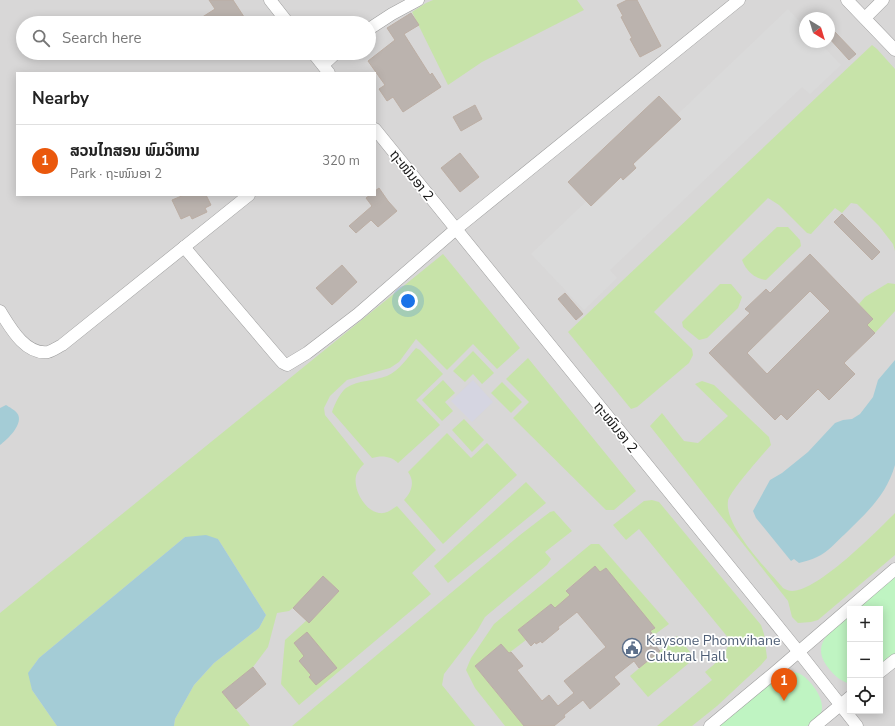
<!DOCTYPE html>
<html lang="en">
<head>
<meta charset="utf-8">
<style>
  :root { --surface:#fff; --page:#f2f2f2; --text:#222; --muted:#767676; --line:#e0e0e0; --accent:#ea580c }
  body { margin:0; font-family:"Nunito Sans","Noto Sans Lao",sans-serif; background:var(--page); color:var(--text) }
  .controls { position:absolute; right:12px; bottom:12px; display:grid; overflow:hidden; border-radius:0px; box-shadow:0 2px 10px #0003 }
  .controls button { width:36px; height:36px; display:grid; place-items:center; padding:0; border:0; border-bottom:1px solid var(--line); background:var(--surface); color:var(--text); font:20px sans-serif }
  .compass { position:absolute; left:799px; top:12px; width:36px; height:36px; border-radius:50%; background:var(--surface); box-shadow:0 2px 10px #0003; rotate:142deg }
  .you { position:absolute; left:408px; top:301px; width:14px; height:14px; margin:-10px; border:3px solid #fff; border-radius:50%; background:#1a73e8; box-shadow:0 0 0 6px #1a73e833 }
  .badge { display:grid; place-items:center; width:26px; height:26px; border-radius:50%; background:var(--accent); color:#fff; font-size:13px; font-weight:700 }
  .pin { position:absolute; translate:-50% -33px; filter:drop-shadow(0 1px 2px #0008) }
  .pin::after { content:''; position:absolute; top:21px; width:14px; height:12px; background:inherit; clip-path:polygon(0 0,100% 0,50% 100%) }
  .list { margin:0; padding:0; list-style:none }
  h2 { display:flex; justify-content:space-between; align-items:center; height:52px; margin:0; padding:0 16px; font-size:17px }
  h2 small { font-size:13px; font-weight:400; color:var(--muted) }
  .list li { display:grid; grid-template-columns:26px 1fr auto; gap:12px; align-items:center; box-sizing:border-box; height:72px; padding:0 16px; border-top:1px solid var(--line) }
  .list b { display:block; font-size:15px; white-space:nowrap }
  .list p { margin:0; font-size:13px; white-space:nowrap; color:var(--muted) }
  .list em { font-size:13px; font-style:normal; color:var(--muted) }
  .icon { flex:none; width:22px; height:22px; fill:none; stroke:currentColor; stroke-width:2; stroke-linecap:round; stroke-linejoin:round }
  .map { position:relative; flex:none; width:895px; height:726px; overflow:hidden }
  .search { position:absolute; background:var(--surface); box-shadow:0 2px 10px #0003; left:16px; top:16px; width:360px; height:44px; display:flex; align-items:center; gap:10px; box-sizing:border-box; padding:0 14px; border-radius:22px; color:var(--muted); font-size:15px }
  .panel { position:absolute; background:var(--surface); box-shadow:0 2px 10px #0003; left:16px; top:72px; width:360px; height:124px; border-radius:0px }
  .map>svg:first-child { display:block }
  .residential { fill:#d8d7d7; fill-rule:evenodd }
  .grass { fill:#c7e3a9 }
  .park { fill:#bff4c2 }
  .parking { fill:#dadada }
  .plaza { fill:#d5d5e1 }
  .water { fill:#a4ccd6 }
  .building { fill:#bbb3ae; stroke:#bcaea4; fill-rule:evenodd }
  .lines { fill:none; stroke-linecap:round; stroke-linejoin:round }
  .minor-casing { stroke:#9e9e9e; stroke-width:13 }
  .minor { stroke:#fff; stroke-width:12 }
  .labels { text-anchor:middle; stroke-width:3.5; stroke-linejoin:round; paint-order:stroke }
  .street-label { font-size:14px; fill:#1a1a1a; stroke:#fff }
  .service-label { font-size:14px; fill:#4e5e75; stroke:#fff; text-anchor:start }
</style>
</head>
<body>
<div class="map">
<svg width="895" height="726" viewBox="0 0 895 726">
  <rect width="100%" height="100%" fill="#ebe7e1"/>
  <!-- residential -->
  <path class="residential" d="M0 0H895V726H0ZM805 18H829V42H805ZM23 23H369V53H23ZM17 73H375V195H17ZM850 609H880V711H850Z"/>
  <!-- grass -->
  <g class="grass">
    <path d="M433 0H577L584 10 482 62 448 85 412 12 426 3Z"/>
    <path d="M872 45 877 49 895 69V251L893 244 879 226 857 204 851 203 842 213 835 208 811 234 807 233 779 205 768 198 654 312 692 349 693 355 689 363 637 407 631 409 568 332Z"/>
    <path d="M777 227H788L800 240 801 246 766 280C755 279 746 271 742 260Z"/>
    <path d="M443 254 520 348 497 369 473 344 447 370 416 339 399 362 390 368 347 380 330 396 324 408 325 415 364 464C361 467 357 472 356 476 353 490 365 511 379 513 386 514 391 510 397 506L436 550 412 573 431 594 299 705 281 684 285 640 307 620 309 623 339 591 323 576 293 608 289 611 277 613 268 647 253 667 222 692 250 726H174L175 719 194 685 214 663 259 628 266 615 218 539 185 537 39 658 29 672 32 690 57 726H0V613Z"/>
    <path d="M888 283 895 284V311L875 333 867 325 873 319 859 304 865 297Z"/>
    <path d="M720 284H731L742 297 738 308 707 338 699 340 683 327 682 322Z"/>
    <path d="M416 348 420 350 443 374 416 400 440 425 398 463C392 456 381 455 372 458L332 412 333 409C336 402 340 393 346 388 357 380 375 381 387 376 400 370 407 358 416 348Z"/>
    <path d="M473 351 494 373 482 384 473 374 465 382 453 371Z"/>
    <path d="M528 358 636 491 614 510H606L513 418 529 402 506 379Z"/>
    <path d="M443 380 455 393 445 402 453 411 442 421 422 400Z"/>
    <path d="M702 381 714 385 769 437 771 445C763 454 729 492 728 501 724 526 767 569 783 588 785 589 789 591 792 591 818 591 876 532 895 513V555L818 620 811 622 798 623 792 617 788 601 650 426 662 413 684 441 698 443 728 416 695 384Z"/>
    <path d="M502 382 522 402 511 413 491 393Z"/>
    <path d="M464 419 484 440 472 452 452 430Z"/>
    <path d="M447 433 471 458 487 443 517 475 443 544 404 500C412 492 415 481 408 472Z"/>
    <path d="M526 482 546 503 448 583 434 566Z"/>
    <path d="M652 500 659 502 761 625 764 634 767 658 761 665 717 706 692 726H657L712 680 705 672C716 663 727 654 730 640L639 529 626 540 613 525 644 501Z"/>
    <path d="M554 511 572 531 545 552 551 559 547 565 485 617 477 631 444 674 442 685 475 726H292L520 535 550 512Z"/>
    <path d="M591 544H599L669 624 654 635 650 631 654 628 606 568 600 572 595 567 566 590 570 595 558 613 551 604 518 630 526 640 509 653 501 644 475 666 524 726H505L475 688 466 670 471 658 494 624Z"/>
    <path d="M677 636 695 658 648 697 630 676Z"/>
  </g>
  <!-- park -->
  <g class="park">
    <path d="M895 577V653L880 666V609H857Z"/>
    <path d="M850 615V684C841 681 836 677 830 670 808 644 831 631 850 615Z"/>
    <path d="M790 672C794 672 798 672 802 675 812 682 826 700 821 713 818 718 812 722 807 726H717L782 674Z"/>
  </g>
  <!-- parking -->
  <path class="parking" d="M788 9 805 28V42H819L841 65 810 94 802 87 610 270 617 278 584 310 531 254Z"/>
  <!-- plaza -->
  <path class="plaza" d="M473 380 493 402 472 422 451 401Z"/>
  <!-- water -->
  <g class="water">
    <path d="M895 360V465C886 496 867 512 845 534 836 542 828 552 817 557 811 560 805 561 799 563L794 559 791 561 756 518 753 511 770 480 782 473 808 452 835 423 843 420 852 419 860 414 873 397 878 380Z"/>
    <path d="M6 405C9 407 15 410 17 413 25 423 7 440 0 445V408Z"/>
    <path d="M206 535 218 539 266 615 259 628 214 663 194 685 175 719 174 726H57L32 690 28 673 39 658 185 537Z"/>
  </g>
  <!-- building -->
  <g class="building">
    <path d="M209 0H233L248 23H193L215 9Z"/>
    <path d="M627 0H637L661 46 640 57 630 39 632 38 621 17 623 16 617 5Z"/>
    <path d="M411 13 419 25 404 34 430 75 432 73 441 87 403 112 393 97 387 101 379 89 385 85 368 61 395 40 387 28Z"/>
    <path d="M834 31 856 54 849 60 829 38V35Z"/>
    <path d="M659 96 681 119 633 164 636 168 623 180 621 177 591 206 568 182Z"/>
    <path d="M475 105 482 119 461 131 453 117Z"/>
    <path d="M460 153 479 177 460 192 441 168Z"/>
    <path d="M379 188 388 201 397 211 378 227 371 220 356 233 349 226 372 206 366 198 370 195H375V191Z"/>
    <path d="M184 195H206L211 205 205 208 207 212 192 219 190 215 181 219 172 200Z"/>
    <path d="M842 214 880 252 872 260 834 222Z"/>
    <path d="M810 254 873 319 867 325 875 333 844 363 855 374 829 400 818 389 787 420 781 414 775 420 709 353 750 313 745 309 766 289 770 293ZM810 291 830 311 767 374 747 353Z"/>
    <path d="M342 265 357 282 332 305 316 288Z"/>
    <path d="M565 293 583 314 576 320 558 299Z"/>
    <path d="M595 566 600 572 606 568 655 628 650 631 658 640 654 644 660 651 639 668 634 661 614 677 620 684 590 709 583 700 564 715 565 717 554 726H524L475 666 501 644 509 653 511 652 523 666 517 670 542 701 549 695 558 706 574 693 564 681 606 647 577 612 558 627 559 629 542 643 541 641 536 644 535 642 531 646 518 630 551 604 555 608 570 595 566 591Z"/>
    <path d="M323 576 339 591 309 623 293 608Z"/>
    <path d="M307 632 337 668 316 685 309 677 311 675 299 661 304 656 294 643Z"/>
    <path d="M253 667 266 684 236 709 222 692Z"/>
  </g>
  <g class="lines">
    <!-- minor casing -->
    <g class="minor-casing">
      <g id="minor">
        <path d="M270 0 288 23"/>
        <path d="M847 0 895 50"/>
        <path d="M865 18 883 0"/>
        <path d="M369 29 392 14 418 0"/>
        <path d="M313 53 329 73"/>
        <path d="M323 65 336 53"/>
        <path d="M375 129 798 651 857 726"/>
        <path d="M184 247 276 355 283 363 287 365 307 353 358 314 456 229 739 0"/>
        <path d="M0 311C10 327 25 355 48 352 52 351 58 347 62 345L249 195"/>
        <path d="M880 672 895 660"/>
        <path d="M710 726 774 673 895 569"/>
        <path d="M815 726 850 697"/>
      </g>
    </g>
    <!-- minor -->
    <use href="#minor" class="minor"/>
  </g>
  <!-- icons -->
  <defs>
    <g id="civic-ring" transform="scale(1)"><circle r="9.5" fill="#fff" stroke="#5c6f8a" stroke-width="1.5"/><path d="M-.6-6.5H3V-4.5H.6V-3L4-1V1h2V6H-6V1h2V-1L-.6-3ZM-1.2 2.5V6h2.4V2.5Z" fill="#5c6f8a"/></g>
  </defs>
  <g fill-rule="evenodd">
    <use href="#civic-ring" x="632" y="648"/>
  </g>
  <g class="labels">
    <!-- street labels -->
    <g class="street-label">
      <text transform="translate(412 175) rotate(51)" y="5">ຖະໜົນອາ 2</text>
      <text transform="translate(616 427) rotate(51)" y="5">ຖະໜົນອາ 2</text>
    </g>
    <!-- service labels -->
    <g class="service-label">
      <text x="646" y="645">Kaysone Phomvihane<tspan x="646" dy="16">Cultural Hall</tspan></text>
    </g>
  </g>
</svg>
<div class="controls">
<button>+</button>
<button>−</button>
<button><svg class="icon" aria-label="locate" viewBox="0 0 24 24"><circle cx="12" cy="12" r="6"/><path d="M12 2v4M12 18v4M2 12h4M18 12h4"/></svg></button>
</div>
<svg class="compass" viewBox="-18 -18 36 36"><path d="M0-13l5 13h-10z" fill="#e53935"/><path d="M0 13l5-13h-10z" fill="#767676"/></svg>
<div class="you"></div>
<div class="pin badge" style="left:784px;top:701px">1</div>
<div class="search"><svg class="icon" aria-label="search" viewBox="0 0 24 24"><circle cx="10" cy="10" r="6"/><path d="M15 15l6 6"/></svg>Search here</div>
<section class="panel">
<h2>Nearby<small></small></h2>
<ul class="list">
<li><span class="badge">1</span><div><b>ສວນໄກສອນ ພົມວິຫານ</b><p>Park · ຖະໜົນອາ 2</p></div><em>320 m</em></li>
</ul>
</section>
</div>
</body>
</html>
